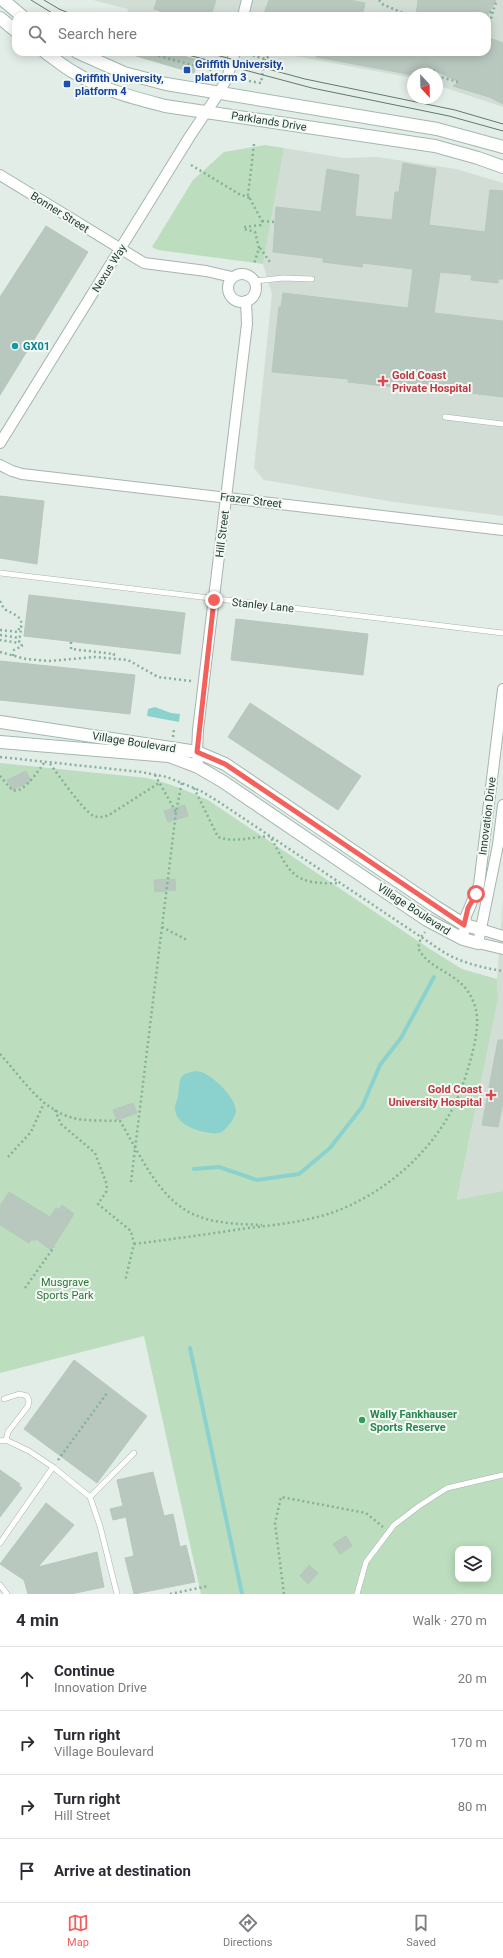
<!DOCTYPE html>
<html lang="en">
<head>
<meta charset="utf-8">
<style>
  :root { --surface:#fff; --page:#f7f7f7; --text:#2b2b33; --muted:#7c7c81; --line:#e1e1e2; --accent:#f2615c }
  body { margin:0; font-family:Roboto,sans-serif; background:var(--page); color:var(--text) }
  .controls { position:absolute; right:12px; bottom:12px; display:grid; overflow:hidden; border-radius:8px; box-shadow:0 2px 10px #0003 }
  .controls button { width:36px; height:36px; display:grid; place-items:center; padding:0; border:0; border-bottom:1px solid var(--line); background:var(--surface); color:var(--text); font:20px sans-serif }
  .compass { position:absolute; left:407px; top:68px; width:36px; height:36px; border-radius:50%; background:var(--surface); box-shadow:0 2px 10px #0003; rotate:158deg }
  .stop { position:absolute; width:12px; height:12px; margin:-9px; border:3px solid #f2615c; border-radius:50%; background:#fff }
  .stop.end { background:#f2615c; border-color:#fff; box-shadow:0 1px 4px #0008 }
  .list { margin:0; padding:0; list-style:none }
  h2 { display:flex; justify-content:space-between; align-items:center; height:52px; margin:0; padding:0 16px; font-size:17px }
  h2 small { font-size:13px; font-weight:400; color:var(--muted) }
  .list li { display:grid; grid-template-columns:26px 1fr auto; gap:12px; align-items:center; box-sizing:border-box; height:64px; padding:0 16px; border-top:1px solid var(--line) }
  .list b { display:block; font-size:15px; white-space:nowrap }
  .list p { margin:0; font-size:13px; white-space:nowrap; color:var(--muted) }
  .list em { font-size:13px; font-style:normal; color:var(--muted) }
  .icon { flex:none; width:22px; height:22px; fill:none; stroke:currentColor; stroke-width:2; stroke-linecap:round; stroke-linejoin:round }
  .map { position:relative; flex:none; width:503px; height:1594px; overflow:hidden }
  .search { position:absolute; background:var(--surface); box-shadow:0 2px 10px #0003; left:12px; right:12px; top:12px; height:44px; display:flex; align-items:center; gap:10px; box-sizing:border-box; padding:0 14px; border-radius:12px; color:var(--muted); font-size:15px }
  .sheet { height:308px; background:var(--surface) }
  nav { display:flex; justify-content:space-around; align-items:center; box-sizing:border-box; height:56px; border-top:1px solid var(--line); background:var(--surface); font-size:11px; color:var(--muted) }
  nav a { display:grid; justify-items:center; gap:2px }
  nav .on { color:var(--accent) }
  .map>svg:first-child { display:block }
  .built { fill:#d1ddd5 }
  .green { fill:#bcdebe; fill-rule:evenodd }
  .water { fill:#8bd2ce }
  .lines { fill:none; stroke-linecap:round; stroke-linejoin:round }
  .stream { stroke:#8bd2ce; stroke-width:4 }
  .building { fill:#b8c8bf; stroke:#b6c7bc }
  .lane-casing { stroke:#a6b5ad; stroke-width:6 }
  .street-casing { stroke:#a6b5ad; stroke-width:12 }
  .secondary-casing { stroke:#a2b9ac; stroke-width:14 }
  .path { stroke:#84b199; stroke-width:2.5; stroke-dasharray:2 3; stroke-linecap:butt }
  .lane { stroke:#fff; stroke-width:5 }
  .street { stroke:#fff; stroke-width:10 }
  .secondary { stroke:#fff; stroke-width:12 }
  .tram { stroke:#5d7a6c; stroke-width:1 }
  .route { stroke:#f2615c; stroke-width:5 }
  .transit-dot { fill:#1a4fb4; stroke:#f4f9f6; stroke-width:1.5 }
  .culture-dot { fill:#0f9aa8; stroke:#f4f9f6; stroke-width:1.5 }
  .health-dot { fill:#e0444e; stroke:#f4f9f6; stroke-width:1.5 }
  .leisure-dot { fill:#2e9e5b; stroke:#f4f9f6; stroke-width:1.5 }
  .labels { text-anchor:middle; stroke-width:4; stroke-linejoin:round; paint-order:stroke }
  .transit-label { font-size:11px; font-weight:bold; fill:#164399; stroke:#f4f9f6; text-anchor:start }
  .street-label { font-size:11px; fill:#233f31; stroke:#f4f9f6 }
  .culture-label { font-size:11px; font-weight:bold; fill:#0d838f; stroke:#f4f9f6; text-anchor:start }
  .health-label { font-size:11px; font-weight:bold; fill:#be3a42; stroke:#f4f9f6; text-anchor:start }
  .park-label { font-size:11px; fill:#2d7639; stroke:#f4f9f6 }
  .leisure-label { font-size:11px; font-weight:bold; fill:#27864d; stroke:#f4f9f6; text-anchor:start }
</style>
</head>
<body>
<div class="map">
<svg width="503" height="1594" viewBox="0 0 503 1594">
  <rect width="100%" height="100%" fill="#e3ede7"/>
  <!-- built -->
  <g class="built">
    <path d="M93 0H503V107L437 85V74H413V78L273 52H487V16H135L127 14 128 9Z"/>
    <path d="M284 148 344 158 378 157 416 163 456 169 503 183V516L394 502 264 480 254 468 272 294 263 264Z"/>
    <path d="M503 899V1191L457 1201 498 999 497 979Z"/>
  </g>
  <!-- green -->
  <g class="green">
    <path d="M265 145 284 148 263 264 158 250 152 247 193 180 224 152Z"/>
    <path d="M0 763 147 778C169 783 188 791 208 800L430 949 462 969 497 979 498 999 457 1200 503 1191V1594H201L144 1336 0 1373ZM458 1549H488V1579H458Z"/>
  </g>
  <!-- water -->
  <g class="water">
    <path d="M155 707 171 713 180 714 179 722 147 716 148 709Z"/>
    <path d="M197 1071C210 1072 236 1097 236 1111 235 1118 228 1127 223 1131 218 1135 211 1133 205 1132 193 1130 174 1122 175 1107 175 1103 178 1100 178 1096 181 1079 176 1074 197 1071Z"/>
  </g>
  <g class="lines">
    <!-- stream -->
    <g class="stream">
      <path d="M194 1169 219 1167 257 1180 299 1174 330 1148 362 1107 380 1065 401 1038 434 977"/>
      <path d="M190 1348 242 1594"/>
    </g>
  </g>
  <!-- building -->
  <g class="building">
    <path d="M157 0H216L211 15 204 13 203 16H176L154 9Z"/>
    <path d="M269 0H350L365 3 362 16H263Z"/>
    <path d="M418 0H496L487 16H416Z"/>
    <path d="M487 37 503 43V104L489 97 453 86 459 82 426 66 425 71 418 70 417 74 413 75 316 57V52H487Z"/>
    <path d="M133 52H168L198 60 194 73 133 55Z"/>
    <path d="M403 163 436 169 429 225 485 232 490 190 503 191V279H498V283L471 280 472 275 440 272 434 313 503 321V397L429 388V391L348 382V379L272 372 279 307H281L283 293 408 308 413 269 363 263 362 267 323 262V258L273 252 276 207 321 212 327 169 359 175 355 216 392 220 395 192H399Z"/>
    <path d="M46 226 88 252 0 395V297Z"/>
    <path d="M0 496 44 501 37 564 0 558Z"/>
    <path d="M29 595 185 613 180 654 24 636Z"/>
    <path d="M236 619 368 634 363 675 231 660Z"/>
    <path d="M0 661 135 675 130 714 0 700Z"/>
    <path d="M250 703 361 776 338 810 228 737Z"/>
    <path d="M26 771 31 781 12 790 7 780Z"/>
    <path d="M185 805 188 816 168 822 164 811Z"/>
    <path d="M175 879 176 890 155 892 154 880Z"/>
    <path d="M498 1040H503V1102L498 1127 482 1125Z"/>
    <path d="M133 1103 137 1113 117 1120 113 1110Z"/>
    <path d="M9 1192 50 1217 56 1208 59 1210 62 1205 74 1214 51 1250 36 1239 34 1241 32 1239 29 1243 0 1225V1206Z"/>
    <path d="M74 1360 147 1416 97 1483 24 1429Z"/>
    <path d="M0 1470 20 1484 19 1486 22 1488 0 1517Z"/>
    <path d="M153 1472 164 1516 173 1514 180 1547 186 1545 195 1582 134 1594 125 1558 134 1556 126 1517 113 1520 110 1509 123 1506 117 1480Z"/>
    <path d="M46 1503 74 1525 38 1567 97 1552 104 1587 71 1594H28L24 1580 0 1564Z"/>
    <path d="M346 1536 352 1546 340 1554 333 1544Z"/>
    <path d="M309 1565 318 1573 308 1584 300 1576Z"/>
  </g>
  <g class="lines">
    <!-- lane casing -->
    <g class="lane-casing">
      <g id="lane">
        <path d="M255 281 283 278 312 279"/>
        <path d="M445 417 503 424"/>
        <path d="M0 573 503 633"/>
        <path d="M4 1399 19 1394 27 1396 29 1401 28 1406 8 1432 6 1440"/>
        <path d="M0 1441 6 1440 29 1451 53 1467 90 1497 100 1526 117 1594"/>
        <path d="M90 1497 134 1453"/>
        <path d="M0 1543 53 1467"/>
        <path d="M0 1585 7 1594"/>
        <path d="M357 1594 366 1562 394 1525 419 1506 447 1488 503 1475"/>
      </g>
    </g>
    <!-- street casing -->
    <g class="street-casing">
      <g id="street">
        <path d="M243 16 247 0"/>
        <path d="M0 175 144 263 206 271 232 277"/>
        <circle cx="242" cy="288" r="14"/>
        <path d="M0 443 190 136 219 93 227 78 235 52"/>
        <path d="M0 465 12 471 22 474 503 530"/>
        <path d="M198 767 197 752 198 730 247 324 246 301"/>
        <path d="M503 805 498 845 478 943 503 949"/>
        <path d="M480 929 503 936"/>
        <path d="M463 939 466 916 479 885 503 689"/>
      </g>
    </g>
    <!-- secondary casing -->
    <g class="secondary-casing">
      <g id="secondary">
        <path d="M3 0 22 16"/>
        <path d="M0 18 16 31"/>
        <path d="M45 52C55 59 64 67 75 73 102 90 135 98 165 106L435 146 478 158 503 167"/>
        <path d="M77 52 124 73 166 84 437 129 503 147"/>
        <path d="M0 722 197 752 225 764 436 907 465 925 480 929"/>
        <path d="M0 742 169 756 198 767 222 781 427 920 463 939 478 943"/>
      </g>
    </g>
    <!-- path -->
    <g class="path">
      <path d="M379 0 382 4 410 16"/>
      <path d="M487 17 494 8 497 0"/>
      <path d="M487 33 494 8"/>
      <path d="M144 52 208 69"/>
      <path d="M212 54 213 52"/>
      <path d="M248 54 265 59 275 52"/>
      <path d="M210 61 208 69 213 71 211 78"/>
      <path d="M429 74 435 70"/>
      <path d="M437 76 458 82"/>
      <path d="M249 81 261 83 265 59"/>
      <path d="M254 144 248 195 262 221 261 225 244 227V229L255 232 259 248 254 264"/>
      <path d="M191 165 239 194 250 198"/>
      <path d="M262 221 274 222"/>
      <path d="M260 248 270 262"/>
      <path d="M0 601 4 609C26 620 22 618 19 643L0 640"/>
      <path d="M0 630 18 632 20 625"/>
      <path d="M0 635 20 638"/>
      <path d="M71 642V649L114 654 113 658"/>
      <path d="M0 652 26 659 49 661 95 657 128 660 158 677 191 681"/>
      <path d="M13 656 14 650 22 646 20 642"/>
      <path d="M173 737 174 729"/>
      <path d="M0 757 141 772 167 777 201 791 219 802 445 953C463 963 483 968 503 971"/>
      <path d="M50 764C58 774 84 812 94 816 99 818 104 817 109 815L159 783"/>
      <path d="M155 775 176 812 182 782"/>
      <path d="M0 776C4 780 8 787 13 790 24 794 39 769 45 762"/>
      <path d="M194 788 218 837C234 843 252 837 270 836 291 874 292 885 340 883"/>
      <path d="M162 927 187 940"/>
      <path d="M0 1054C22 1078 39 1107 70 1117 85 1122 104 1120 120 1121 140 1154 158 1199 195 1215 216 1224 240 1224 262 1225"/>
      <path d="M55 1110 61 1124 95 1153 107 1185 106 1192 98 1204 131 1231 134 1244 125 1281"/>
      <path d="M8 1157 31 1132 44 1103"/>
      <path d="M131 1182 176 812"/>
      <path d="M134 1244C172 1239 210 1234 248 1228 275 1225 302 1222 328 1214 386 1195 439 1147 461 1090 468 1069 481 1032 476 1010 466 970 432 975 418 948L421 937 425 932"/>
      <path d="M25 1288 54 1247"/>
      <path d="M58 1460 107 1393"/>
      <path d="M170 1594 208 1586"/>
      <path d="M284 1594 275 1523 281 1497 366 1513 383 1527"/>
    </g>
    <!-- lane -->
    <use href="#lane" class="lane"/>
    <!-- street -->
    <use href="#street" class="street"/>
    <!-- secondary -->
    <use href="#secondary" class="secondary"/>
    <!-- tram -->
    <g class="tram">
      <path d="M31 0 57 16"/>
      <path d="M44 0 59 9 76 16"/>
      <path d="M177 52 312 88 449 116 503 131"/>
      <path d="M205 52 305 79 455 110 503 124"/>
    </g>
  </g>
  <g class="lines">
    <!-- route -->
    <path class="route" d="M214 600 197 752 225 764 464 925 468 908 476 894"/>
  </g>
  <!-- markers -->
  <g class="transit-dot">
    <rect x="183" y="66" width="8" height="8" rx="2"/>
    <rect x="63" y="80" width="8" height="8" rx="2"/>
  </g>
  <circle class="culture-dot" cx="15" cy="346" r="4"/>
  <g class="health-dot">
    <path d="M381 375h4v4h4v4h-4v4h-4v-4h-4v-4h4z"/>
    <path d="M489 1089h4v4h4v4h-4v4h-4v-4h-4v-4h4z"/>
  </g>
  <circle class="leisure-dot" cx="362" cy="1420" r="4"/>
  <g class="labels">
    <!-- transit labels -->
    <g class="transit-label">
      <text x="195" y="68">Griffith University,<tspan x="195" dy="13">platform 3</tspan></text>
      <text x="75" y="82">Griffith University,<tspan x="75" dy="13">platform 4</tspan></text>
    </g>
    <!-- street labels -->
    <g class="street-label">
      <text transform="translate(269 121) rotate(9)" y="4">Parklands Drive</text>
      <text transform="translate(60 212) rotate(32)" y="4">Bonner Street</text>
      <text transform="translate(109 268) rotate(-58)" y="4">Nexus Way</text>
      <text transform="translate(251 500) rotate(7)" y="4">Frazer Street</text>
      <text transform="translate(222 534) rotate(-83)" y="4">Hill Street</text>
      <text transform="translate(263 605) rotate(6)" y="4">Stanley Lane</text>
      <text transform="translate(134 742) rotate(9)" y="4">Village Boulevard</text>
      <text transform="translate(487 816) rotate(-83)" y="4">Innovation Drive</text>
      <text transform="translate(414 909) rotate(33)" y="4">Village Boulevard</text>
    </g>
    <!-- culture labels -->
    <g class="culture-label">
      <text x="23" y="350">GX01</text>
    </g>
    <!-- health labels -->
    <g class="health-label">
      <text x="392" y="379">Gold Coast<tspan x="392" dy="13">Private Hospital</tspan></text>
      <text x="482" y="1093" text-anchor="end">Gold Coast<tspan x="482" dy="13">University Hospital</tspan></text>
    </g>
    <!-- park labels -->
    <g class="park-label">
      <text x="65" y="1286">Musgrave<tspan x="65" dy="13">Sports Park</tspan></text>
    </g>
    <!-- leisure labels -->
    <g class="leisure-label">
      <text x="370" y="1418">Wally Fankhauser<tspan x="370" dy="13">Sports Reserve</tspan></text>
    </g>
  </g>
</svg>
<div class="controls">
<button><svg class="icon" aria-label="layers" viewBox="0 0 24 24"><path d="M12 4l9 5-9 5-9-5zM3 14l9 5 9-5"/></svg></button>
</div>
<svg class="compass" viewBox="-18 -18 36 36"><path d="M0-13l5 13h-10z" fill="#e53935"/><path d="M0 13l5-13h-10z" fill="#7c7c81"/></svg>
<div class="stop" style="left:476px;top:894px"></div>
<div class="stop end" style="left:214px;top:600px"></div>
<div class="search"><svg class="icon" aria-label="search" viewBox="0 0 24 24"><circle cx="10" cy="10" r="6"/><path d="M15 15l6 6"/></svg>Search here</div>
</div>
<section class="sheet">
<h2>4 min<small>Walk · 270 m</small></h2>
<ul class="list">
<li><svg class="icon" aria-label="ahead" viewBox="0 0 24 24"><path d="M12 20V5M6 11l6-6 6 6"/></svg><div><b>Continue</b><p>Innovation Drive</p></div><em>20 m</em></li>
<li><svg class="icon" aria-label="right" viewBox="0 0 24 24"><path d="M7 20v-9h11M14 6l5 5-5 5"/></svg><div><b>Turn right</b><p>Village Boulevard</p></div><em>170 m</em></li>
<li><svg class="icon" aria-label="right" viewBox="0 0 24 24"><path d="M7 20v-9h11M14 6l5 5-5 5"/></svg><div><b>Turn right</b><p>Hill Street</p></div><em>80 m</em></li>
<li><svg class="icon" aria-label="arrive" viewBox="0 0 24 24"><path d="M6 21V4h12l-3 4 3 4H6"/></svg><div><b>Arrive at destination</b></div></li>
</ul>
</section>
<nav>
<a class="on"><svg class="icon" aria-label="map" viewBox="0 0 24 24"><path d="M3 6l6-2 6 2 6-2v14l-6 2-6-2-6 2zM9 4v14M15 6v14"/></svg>Map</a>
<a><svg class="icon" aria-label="directions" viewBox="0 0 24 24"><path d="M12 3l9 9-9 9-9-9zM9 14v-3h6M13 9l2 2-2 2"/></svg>Directions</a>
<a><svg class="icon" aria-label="saved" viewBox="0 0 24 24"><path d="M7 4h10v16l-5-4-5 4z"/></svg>Saved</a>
</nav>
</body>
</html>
